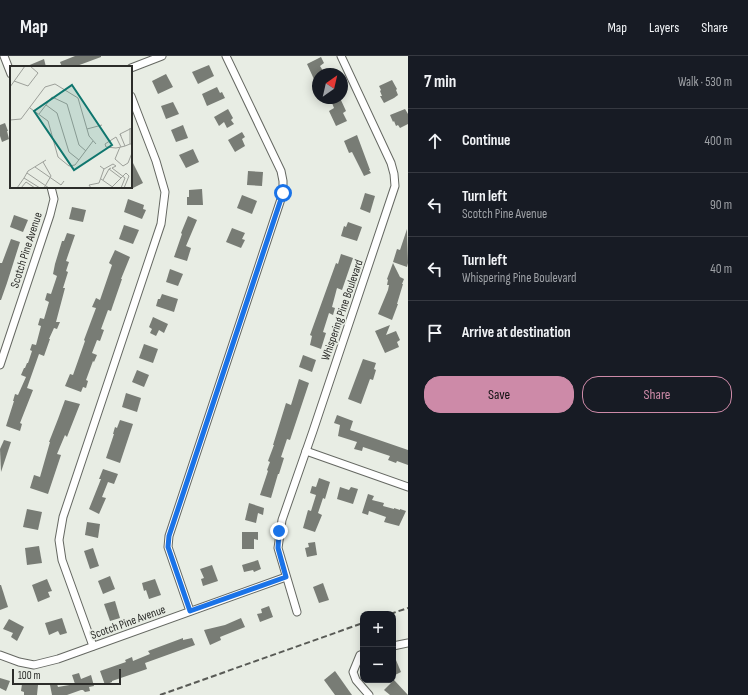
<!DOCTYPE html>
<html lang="en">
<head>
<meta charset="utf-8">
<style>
  :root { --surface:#171b24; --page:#20242c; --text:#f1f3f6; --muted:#9ea1a6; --line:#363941; --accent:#cd8aa8 }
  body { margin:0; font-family:"Sofia Sans Condensed",sans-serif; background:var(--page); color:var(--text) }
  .controls { position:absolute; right:12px; bottom:12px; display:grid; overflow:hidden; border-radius:8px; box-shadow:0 2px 10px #0003 }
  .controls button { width:36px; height:36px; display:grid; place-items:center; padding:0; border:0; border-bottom:1px solid var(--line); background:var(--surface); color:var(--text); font:20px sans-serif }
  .compass { position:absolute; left:312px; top:12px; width:36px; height:36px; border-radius:50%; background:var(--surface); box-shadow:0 2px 10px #0003; rotate:34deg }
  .scale { position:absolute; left:12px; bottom:10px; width:109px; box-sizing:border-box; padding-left:4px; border:2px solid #2c2d2a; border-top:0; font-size:11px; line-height:14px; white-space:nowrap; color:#2c2d2a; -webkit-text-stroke:3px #e8ede4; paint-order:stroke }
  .stop { position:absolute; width:12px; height:12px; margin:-9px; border:3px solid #1a73e8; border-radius:50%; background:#fff }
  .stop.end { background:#1a73e8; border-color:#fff; box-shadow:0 1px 4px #0008 }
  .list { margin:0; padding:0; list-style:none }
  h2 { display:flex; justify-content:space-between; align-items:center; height:52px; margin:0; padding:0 16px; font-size:17px }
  h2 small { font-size:13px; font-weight:400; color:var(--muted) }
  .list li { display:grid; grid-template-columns:26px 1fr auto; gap:12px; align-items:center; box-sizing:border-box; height:64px; padding:0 16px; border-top:1px solid var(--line) }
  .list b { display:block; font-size:15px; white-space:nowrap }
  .list p { margin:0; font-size:13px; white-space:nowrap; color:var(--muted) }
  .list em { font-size:13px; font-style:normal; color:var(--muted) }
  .actions { display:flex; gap:8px; padding:12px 16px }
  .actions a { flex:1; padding:9px 0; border:1px solid var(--accent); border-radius:16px; text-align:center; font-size:14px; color:var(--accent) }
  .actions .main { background:var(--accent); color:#111 }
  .icon { flex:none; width:22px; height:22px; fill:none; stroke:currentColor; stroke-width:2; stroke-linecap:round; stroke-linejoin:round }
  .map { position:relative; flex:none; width:408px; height:639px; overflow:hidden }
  header { display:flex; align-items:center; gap:24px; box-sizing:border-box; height:56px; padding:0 20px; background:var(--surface); border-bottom:1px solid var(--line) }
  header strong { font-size:19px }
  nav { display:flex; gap:22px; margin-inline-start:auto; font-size:14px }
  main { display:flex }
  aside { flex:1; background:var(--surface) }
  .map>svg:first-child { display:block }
  .building { fill:#787c75 }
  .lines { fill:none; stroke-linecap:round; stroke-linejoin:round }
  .minor-casing { stroke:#656862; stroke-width:9 }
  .minor { stroke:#fff; stroke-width:7 }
  .rail { stroke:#585a55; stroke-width:2; stroke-dasharray:6 3; stroke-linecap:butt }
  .route { stroke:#1a73e8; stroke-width:5 }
  .labels { text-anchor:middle; stroke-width:3.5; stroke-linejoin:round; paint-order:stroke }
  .street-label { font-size:12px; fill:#2c2d2a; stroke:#e8ede4 }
  .inset-road { fill:none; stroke:#9da09a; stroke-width:1 }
  .view { fill:#0f766e; fill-opacity:0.15; stroke:#0f766e; stroke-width:2 }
  .inset-edge { fill:none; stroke:#2c2d2a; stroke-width:2 }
</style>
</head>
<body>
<header>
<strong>Map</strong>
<nav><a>Map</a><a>Layers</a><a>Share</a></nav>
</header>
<main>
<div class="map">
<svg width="408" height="639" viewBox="0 0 408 639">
  <rect width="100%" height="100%" fill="#e8ede4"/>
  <!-- building -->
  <g class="building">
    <path d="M75 0H101V1L74 11H62L60 6Z"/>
    <path d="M321 1 324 7 320 10 325 18H318V32L307 8Z"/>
    <path d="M44 3 46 11H25Z"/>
    <path d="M209 9 214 20 198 28 192 16Z"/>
    <path d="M166 18 173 31 158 38 152 25Z"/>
    <path d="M392 24 397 33 396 34 398 39 394 42 384 47 380 40H382L380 35 381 34 379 30Z"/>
    <path d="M217 31 220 37 222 36 225 42 207 50 202 38Z"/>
    <path d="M330 42H340L346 55 343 57 347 65 336 70 329 55 334 52Z"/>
    <path d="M173 46 179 58 166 63 161 50Z"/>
    <path d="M228 53 233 62 231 64 234 68 227 72 224 66 219 70 214 61Z"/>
    <path d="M405 53 408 58V68L400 72 398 69 396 70 394 65 393 66 390 59Z"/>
    <path d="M5 67 8 75H7L9 83 2 86 0 80V69Z"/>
    <path d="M183 69 188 82 176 86 171 74Z"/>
    <path d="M242 76 245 81 242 83 245 90 235 96 228 84Z"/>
    <path d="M357 79 370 114H369L371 117 364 120 352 96 349 97 344 85Z"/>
    <path d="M193 93 199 106 186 112 179 99Z"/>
    <path d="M131 103 143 127 131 133Z"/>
    <path d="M248 115 263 116 262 130 247 129Z"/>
    <path d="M202 133 203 149H187V141H189V134Z"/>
    <path d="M365 137 375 140 370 157 360 153Z"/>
    <path d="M242 139 257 145 252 158 237 152Z"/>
    <path d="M128 143 144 149 143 153 146 154 142 163 124 156Z"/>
    <path d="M72 151 86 154 83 166 69 163Z"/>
    <path d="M14 159 28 164 23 176 10 171Z"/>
    <path d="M188 160 197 164 186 190 191 192 187 205 174 201 182 178 181 177Z"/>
    <path d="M348 166 362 171 357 185 341 180 344 170 346 171Z"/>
    <path d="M124 169 139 174 133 188 119 183Z"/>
    <path d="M232 172 245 177 242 183 245 184 241 192 226 186Z"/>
    <path d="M407 173 408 207 407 211 393 206 397 193 400 194Z"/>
    <path d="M67 177 75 179 66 205 69 206 66 215 68 216 63 232H65L56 266H60L57 273 54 272 49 283H50L44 300 39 298 27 332 33 334 20 367 22 368 20 375 6 370 14 345H13L15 338 18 339 26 321 21 319 24 312H25L27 307H28L32 295 30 294 32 288 36 289 41 270 38 269 40 262 44 263 49 246 45 244 47 237 51 238 57 220 53 218 55 208 62 185H64Z"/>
    <path d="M11 183 20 186 7 227 1 244H0V207H2Z"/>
    <path d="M115 194 130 201 121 223H122L113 249 111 255 108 254 101 273 104 274 100 285 97 284 92 297 97 299 94 306 93 305 86 324 88 325 86 332 83 331 81 336 65 330 70 318 73 319 85 285 84 284 96 252 92 251 96 242 100 244 112 209 109 207Z"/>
    <path d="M341 198 353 202 342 234 337 232 332 251 335 252 333 259 329 257 323 276 326 277 321 293 310 289 312 280 310 279 336 207 338 208Z"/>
    <path d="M393 207 400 221 404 223 402 228H403L397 248H398L392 264 378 258 388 234 389 229H387L388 224 387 223Z"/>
    <path d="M170 213 183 218 178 230 166 226Z"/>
    <path d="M162 238 178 243 174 256 156 250 158 243H160Z"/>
    <path d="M153 261 168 268 164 277 159 274 156 280 150 277 152 273 149 271Z"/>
    <path d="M390 269 386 279 396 275 400 284 397 286 399 291 385 297 375 275Z"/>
    <path d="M144 288 158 293 153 307 139 302Z"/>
    <path d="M303 299 316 304 312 316 299 311Z"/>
    <path d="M363 303 376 307 374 313 376 314 373 324 370 323 361 348 348 343Z"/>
    <path d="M137 314 149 319 144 331 132 326Z"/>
    <path d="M299 323 309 327 290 384 287 383 281 401 284 402 279 418H278L271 442 260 439 268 415 267 414 270 406 268 405 274 389H273L286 347 291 349Z"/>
    <path d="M126 337 141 342 137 356 122 351Z"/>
    <path d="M65 344 80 348 67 381 65 379 57 398 61 399 48 438 30 432 34 419 40 421 50 386H49L58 363Z"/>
    <path d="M337 359 353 365 350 374 408 394V409L397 405 396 407 388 404 390 400 363 391 362 395 354 393 357 386 338 380 340 369 334 367Z"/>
    <path d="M120 364 133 368 120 407 106 402 114 378H113L115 371 117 372Z"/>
    <path d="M4 384 11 386 1 416 0 393Z"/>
    <path d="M103 413 118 418 114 428 108 426 102 441 106 442 99 458 89 453 101 423H99Z"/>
    <path d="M319 422 330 426 325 443 323 442 318 457 322 459 315 476 303 472 308 454 311 455 316 439 310 437 312 430 316 431Z"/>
    <path d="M340 431 349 434 351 431 358 433 353 448 337 443Z"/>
    <path d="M368 438 374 440 372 444 384 447 383 450 394 453V452L400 454V453L406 455 399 470 384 466 386 461 369 455 368 459 362 457Z"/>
    <path d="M249 447 264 452 263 459 258 457 256 467 245 464Z"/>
    <path d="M27 453 42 456 38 474 23 471Z"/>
    <path d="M87 466 100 468 98 482 85 479Z"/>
    <path d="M242 476H258V484L254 483V493H242Z"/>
    <path d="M315 486 317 499 307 501 305 492 309 491 308 487Z"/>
    <path d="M39 490 42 507 27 509 25 492Z"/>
    <path d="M93 492 99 510 90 513 84 495Z"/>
    <path d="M258 504 261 513 254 516 253 514 244 516 242 509Z"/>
    <path d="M212 509 218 525 203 530 201 523 204 522 200 513Z"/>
    <path d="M110 520 115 533 103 538 98 525Z"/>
    <path d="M47 523 52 535 48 536 50 541 38 546 32 529Z"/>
    <path d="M155 523 161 539 149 543 146 534 144 535 142 527Z"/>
    <path d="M323 527 329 544 319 547 313 531Z"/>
    <path d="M0 529H1L8 551 0 554Z"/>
    <path d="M115 545 120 562 110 565 104 548Z"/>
    <path d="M269 550 273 561 260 566 257 558 262 557 261 553Z"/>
    <path d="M62 562 67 577 60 579 58 575 49 579 45 567Z"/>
    <path d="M241 562 245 571 220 581 221 584 210 589 204 574 225 569Z"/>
    <path d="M9 563 24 571 17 585 11 581 13 577 3 573Z"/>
    <path d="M183 582V584L192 582 195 589 145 607 147 613 112 625V626L105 629 100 615 126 606 125 604 132 601 133 605 150 598 148 595Z"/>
    <path d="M393 597 401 616 393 620Z"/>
    <path d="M335 615 352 639H335L324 624Z"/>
    <path d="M79 617 81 623 91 619 94 630 89 631 90 635 85 636 83 634H81L67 639H52L50 629 57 628 58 631 75 628 72 619Z"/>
    <path d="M0 622 10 625 6 635 0 632Z"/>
    <path d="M394 624 408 639H390L384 634Z"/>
    <path d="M22 628 38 629 37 639H24V636L21 635Z"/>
  </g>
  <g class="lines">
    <!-- minor casing -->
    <g class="minor-casing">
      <g id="minor">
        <path d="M4 0 11 18"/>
        <path d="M131 12 162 0"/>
        <path d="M0 309 50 159 54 143 51 131"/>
        <path d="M306 395 408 431"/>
        <path d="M190 555 168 491 169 480 283 137V125L281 115 226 0"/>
        <path d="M297 556 278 492 282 464 313 375 395 130 394 118 391 107 341 0"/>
        <path d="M93 590 62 504 59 484 63 461 161 168 165 136 156 105 131 40"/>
        <path d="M393 590 408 587"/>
        <path d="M363 598 360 599 353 616 356 624 369 639"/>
        <path d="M0 599 19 606 34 609 58 603 286 521"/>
      </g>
    </g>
    <!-- minor -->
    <use href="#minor" class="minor"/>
    <!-- rail -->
    <g class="rail">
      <path d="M390 558 408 552"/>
      <path d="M160 639 363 567"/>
    </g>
  </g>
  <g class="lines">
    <!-- route -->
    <path class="route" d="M279 475 278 492 286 521 190 555 168 491 169 480 283 137"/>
  </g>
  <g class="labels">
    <!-- street labels -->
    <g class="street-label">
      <text transform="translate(26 194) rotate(-72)" y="4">Scotch Pine Avenue</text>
      <text transform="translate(342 254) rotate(-71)" y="4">Whispering Pine Boulevard</text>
      <text transform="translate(128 566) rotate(-20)" y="4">Scotch Pine Avenue</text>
    </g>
  </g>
  <!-- overview -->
  <g transform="translate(10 10)">
    <rect width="122" height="122" fill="#e8ede4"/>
    <path class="inset-road" d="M4 15 18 20 28 7 20 0M0 21 15 0M36 39 47 47 59 86 69 94M20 42 38 55 48 91 59 100 65 99 83 75M29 48 42 31 57 38 69 79 76 85M0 54 11 53 35 21 45 18 68 32 79 70 86 78M77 63 92 59M110 68 122 62M111 70 110 68 115 80M120 78V62M110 81 105 93 113 100 118 97 122 87M111 81 106 71 95 78 96 81 106 82 111 81 115 80 120 78H122M33 96 41 110 34 122M90 100 94 103 103 98 106 100 102 102 115 112 111 122M25 101 51 119 54 115M101 102 99 103 111 112M17 107 39 122M14 112 18 105 36 94M91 113 104 122M93 114 99 103M7 122 14 112 30 122M11 122 16 116 25 122M81 122 79 119 89 117 94 103M101 122 116 107 119 110 114 122"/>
    <path class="view" d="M62 19 102 79 64 104 24 45Z"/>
    <rect width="122" height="122" class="inset-edge"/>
  </g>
</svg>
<div class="controls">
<button>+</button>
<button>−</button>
</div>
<svg class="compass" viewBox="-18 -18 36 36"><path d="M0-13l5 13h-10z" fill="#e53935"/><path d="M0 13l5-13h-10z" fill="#9ea1a6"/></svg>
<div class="scale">100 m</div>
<div class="stop" style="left:283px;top:137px"></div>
<div class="stop end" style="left:279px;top:475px"></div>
</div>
<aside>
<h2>7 min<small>Walk · 530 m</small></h2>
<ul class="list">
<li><svg class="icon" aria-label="ahead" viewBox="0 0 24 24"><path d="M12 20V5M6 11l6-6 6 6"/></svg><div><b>Continue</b></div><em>400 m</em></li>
<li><svg class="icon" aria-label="left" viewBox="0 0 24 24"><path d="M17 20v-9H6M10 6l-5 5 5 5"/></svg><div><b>Turn left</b><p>Scotch Pine Avenue</p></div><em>90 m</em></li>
<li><svg class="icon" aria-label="left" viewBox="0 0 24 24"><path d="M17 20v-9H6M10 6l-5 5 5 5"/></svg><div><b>Turn left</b><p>Whispering Pine Boulevard</p></div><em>40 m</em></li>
<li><svg class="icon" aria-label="arrive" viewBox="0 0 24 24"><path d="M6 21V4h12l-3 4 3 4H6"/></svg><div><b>Arrive at destination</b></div></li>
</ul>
<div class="actions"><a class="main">Save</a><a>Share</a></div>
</aside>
</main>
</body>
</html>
